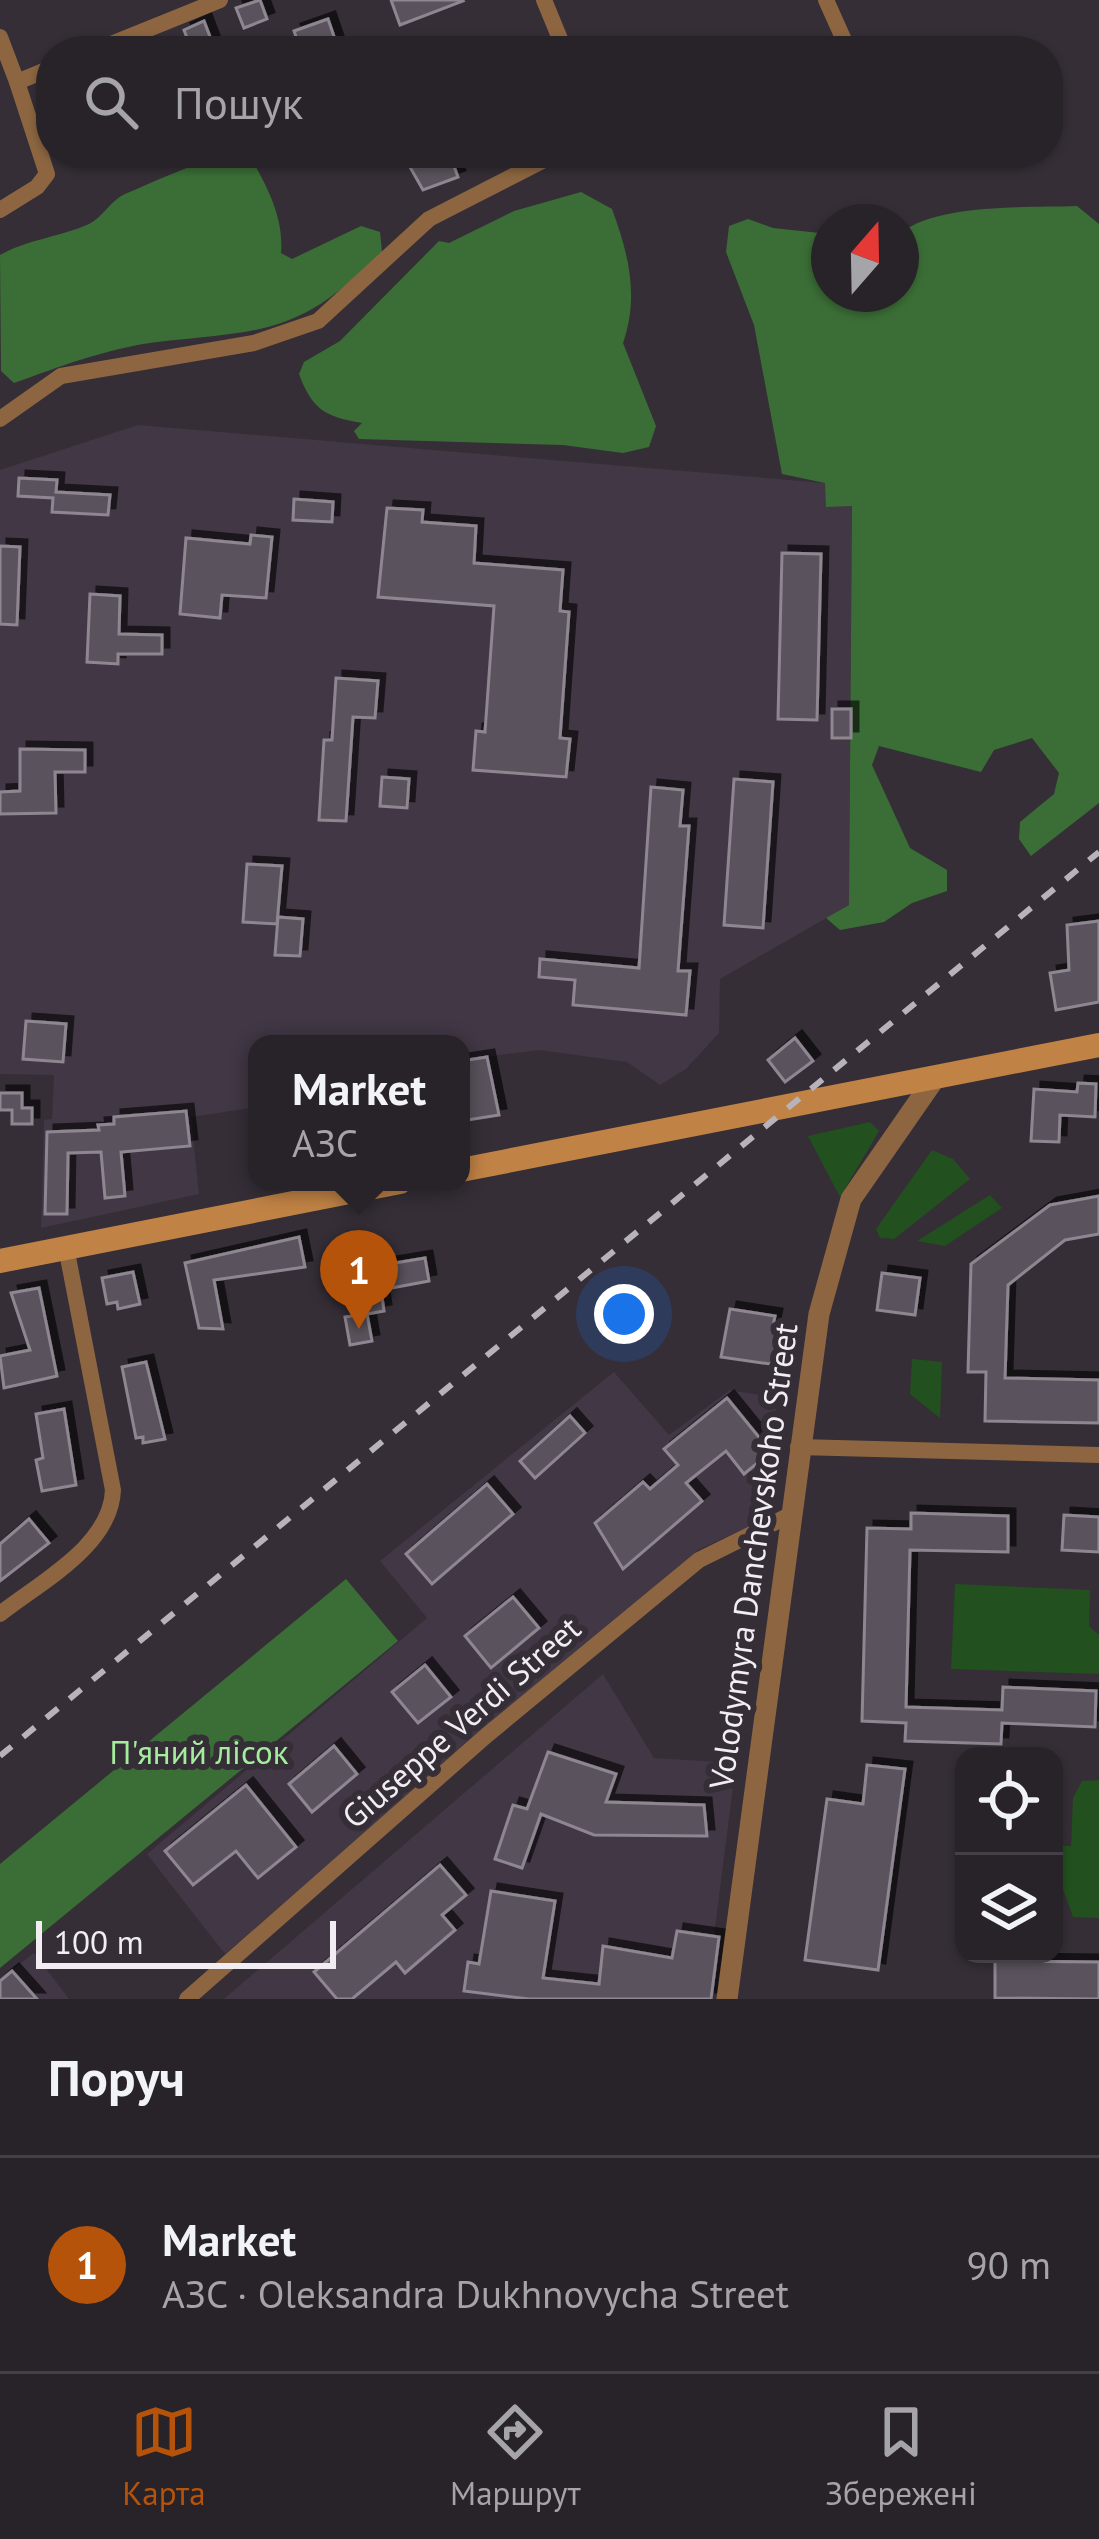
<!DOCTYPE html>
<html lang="uk">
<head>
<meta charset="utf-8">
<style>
  :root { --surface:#282229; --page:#342f35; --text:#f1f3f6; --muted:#a5a4a8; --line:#443f46; --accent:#b45309 }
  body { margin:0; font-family:"PT Sans",sans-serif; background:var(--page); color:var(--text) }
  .controls { position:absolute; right:36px; bottom:36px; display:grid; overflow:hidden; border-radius:24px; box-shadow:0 3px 9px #0004 }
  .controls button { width:108px; height:108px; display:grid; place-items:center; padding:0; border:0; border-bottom:3px solid var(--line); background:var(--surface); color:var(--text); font:60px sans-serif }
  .compass { position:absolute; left:811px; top:204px; width:108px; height:108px; border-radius:50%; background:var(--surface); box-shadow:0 3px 9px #0004; rotate:20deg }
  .scale { position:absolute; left:36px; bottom:30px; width:300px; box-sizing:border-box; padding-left:12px; border:6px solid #f1edf3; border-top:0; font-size:33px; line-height:42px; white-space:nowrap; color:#f1edf3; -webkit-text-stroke:9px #352e37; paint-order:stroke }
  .you { position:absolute; left:624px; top:1314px; width:42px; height:42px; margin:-30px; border:9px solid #fff; border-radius:50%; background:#1a73e8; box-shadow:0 0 0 18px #1a73e833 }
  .badge { display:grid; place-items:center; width:78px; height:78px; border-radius:50%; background:var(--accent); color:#fff; font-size:39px; font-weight:700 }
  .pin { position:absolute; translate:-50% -99px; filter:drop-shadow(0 3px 6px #0008) }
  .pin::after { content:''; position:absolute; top:63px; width:42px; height:36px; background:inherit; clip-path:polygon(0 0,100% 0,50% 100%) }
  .popup { position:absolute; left:248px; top:1035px; width:222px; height:156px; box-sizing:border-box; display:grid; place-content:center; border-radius:24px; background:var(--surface); filter:drop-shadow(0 3px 9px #0005); font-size:39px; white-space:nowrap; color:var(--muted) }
  .popup b { font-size:45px; color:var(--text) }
  .popup::after { content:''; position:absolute; left:50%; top:100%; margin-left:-24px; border:24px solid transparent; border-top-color:var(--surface) }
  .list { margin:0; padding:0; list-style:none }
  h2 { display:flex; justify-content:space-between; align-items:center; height:156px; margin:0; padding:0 48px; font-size:51px }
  h2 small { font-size:39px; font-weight:400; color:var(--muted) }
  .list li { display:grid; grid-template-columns:78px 1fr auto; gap:36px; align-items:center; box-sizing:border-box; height:216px; padding:0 48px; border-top:3px solid var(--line) }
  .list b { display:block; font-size:45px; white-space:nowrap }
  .list p { margin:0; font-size:39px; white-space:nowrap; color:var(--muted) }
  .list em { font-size:39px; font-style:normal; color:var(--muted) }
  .icon { flex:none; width:66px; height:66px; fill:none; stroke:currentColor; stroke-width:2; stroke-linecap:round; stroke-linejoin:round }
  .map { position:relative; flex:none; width:1099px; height:1999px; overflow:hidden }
  .search { position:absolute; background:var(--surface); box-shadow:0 3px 9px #0004; left:36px; right:36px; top:36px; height:132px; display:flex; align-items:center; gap:30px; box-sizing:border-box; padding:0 42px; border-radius:48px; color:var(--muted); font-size:45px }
  .sheet { height:372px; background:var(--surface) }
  nav { display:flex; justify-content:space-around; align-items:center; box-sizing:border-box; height:168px; border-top:3px solid var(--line); background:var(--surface); font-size:33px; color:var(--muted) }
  nav a { display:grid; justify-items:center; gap:6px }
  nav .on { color:var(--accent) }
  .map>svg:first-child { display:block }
  .built { fill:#413745 }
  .green { fill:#22501e }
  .forest { fill:#3b6e36 }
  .building { fill:#5a535d; stroke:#8e8691; stroke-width:3; filter:url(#shadow) }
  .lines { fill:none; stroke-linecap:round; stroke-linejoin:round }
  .minor { stroke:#8d6641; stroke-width:16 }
  .tertiary { stroke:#8d6641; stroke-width:21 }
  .secondary { stroke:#c18345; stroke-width:24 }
  .rail { stroke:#b8b3ba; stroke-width:6; stroke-dasharray:15 15; stroke-linecap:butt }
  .labels { text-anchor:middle; stroke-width:12; stroke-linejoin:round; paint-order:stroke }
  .street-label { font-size:33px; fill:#f1edf3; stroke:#352e37 }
  .park-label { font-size:33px; fill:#a4ed9c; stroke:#352e37 }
</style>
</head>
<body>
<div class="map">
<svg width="1099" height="1999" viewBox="0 0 1099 1999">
  <defs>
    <filter id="shadow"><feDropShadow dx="7" dy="-7" stdDeviation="0" flood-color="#0009"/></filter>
  </defs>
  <rect width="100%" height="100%" fill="#352e37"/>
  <!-- built -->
  <g class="built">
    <path d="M138 425 825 483 852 506 849 905 720 979 719 1033 686 1069 660 1085 627 1062 539 1050 461 1060V1044H257V1107L191 1117 199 1194 41 1228 44 1120 52 1119 54 1075 0 1074V470Z"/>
    <path d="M614 1372 669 1435 730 1390 777 1398 765 1519 698 1550 225 1954 147 1854 427 1618 380 1561Z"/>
    <path d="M603 1674 654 1758 736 1763 706 1999H224Z"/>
    <path d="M34 1953 69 1999H0V1979Z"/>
  </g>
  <!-- green -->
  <g class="green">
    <path d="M870 1122 879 1131 840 1197 808 1136Z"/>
    <path d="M932 1150 953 1159 970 1179 894 1239 880 1238 876 1229Z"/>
    <path d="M990 1195 1002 1208 945 1246 917 1241Z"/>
    <path d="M912 1359 942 1362 940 1418 910 1394Z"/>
    <path d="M955 1584 1090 1590 1089 1626 1099 1635V1674L951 1669Z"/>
    <path d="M1099 1780V1918L1073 1917 1057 1872 1054 1846H1071L1073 1798 1082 1781Z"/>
  </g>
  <!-- forest -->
  <g class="forest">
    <path d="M230 153 250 156C267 187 284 217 281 253L292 259 361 226 380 232 382 252C299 335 266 330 157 342 108 348 59 367 14 383L1 371 0 255C29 239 60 237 89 224 103 217 111 200 125 194 160 179 193 164 230 153Z"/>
    <path d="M581 192 612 209C629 255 639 297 623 343L656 426 649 447 623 453 563 445 359 439 354 431 362 423C325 417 312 409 299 374L304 362 340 341 439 241 449 243 514 211Z"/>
    <path d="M1077 206 1099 224V803L1031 856 1019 839 1020 822 1054 794 1059 773 1032 738 994 750 981 772 879 746 872 765 910 848 947 870V891L912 903 884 922 840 930 826 918 849 905 852 506 826 507 825 483 782 474 754 325 726 252 729 226 748 219 773 228 829 234V294H901V233C938 203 1029 208 1077 206Z"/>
    <path d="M346 1579 398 1641 0 1968V1864Z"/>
  </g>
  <!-- building -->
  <g class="building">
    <path d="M260 0 267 19 244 28 236 8Z"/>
    <path d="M391 0H462L463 1 400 25Z"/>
    <path d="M328 19 339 51H301L294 31Z"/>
    <path d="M204 21 214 47 192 51 184 30Z"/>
    <path d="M402 153H449L458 177 423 190Z"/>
    <path d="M19 478 57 480 56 492 110 495 108 515 52 512 53 498 18 496Z"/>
    <path d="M294 499 333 502 332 522 293 520Z"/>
    <path d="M387 508 423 510 422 522 476 526 474 563 563 570 560 611 569 612 560 738 570 739 566 777 473 770 476 731 485 732 494 606 378 597Z"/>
    <path d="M251 535 272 537 266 598 222 595 220 618 180 614 186 538 250 544Z"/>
    <path d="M0 546 20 547 17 625 0 624Z"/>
    <path d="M782 553 821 554 817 720 778 719Z"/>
    <path d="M90 594 120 596 119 634 162 635V654H118V664L87 662Z"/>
    <path d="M336 678 378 681 375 718 353 717 346 821 319 820 324 740H332Z"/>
    <rect x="832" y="709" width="19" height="29"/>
    <path d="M20 749 85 750V772H55L56 813 0 814V792L20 791Z"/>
    <path d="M382 777 409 779 407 808 380 806Z"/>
    <path d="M734 779 773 782 763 928 724 925Z"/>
    <path d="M651 787 683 790 680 826H689L678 971H690L686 1015 573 1005 575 980 539 977 540 959 639 968Z"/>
    <path d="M247 864 282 866 277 924 243 922Z"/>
    <path d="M278 917 303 919 300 956 275 955Z"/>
    <path d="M1099 921V1002L1056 1010 1050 973 1069 970 1067 925Z"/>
    <path d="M26 1021 66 1024 63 1062 23 1059Z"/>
    <path d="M795 1038 813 1061 785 1082 768 1060Z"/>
    <path d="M487 1057 499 1115 461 1121V1061Z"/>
    <path d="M1078 1083 1096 1084 1095 1117 1060 1115 1059 1142 1031 1141 1034 1089 1077 1092Z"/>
    <path d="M0 1093H22V1108H32V1124H12V1110H0Z"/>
    <path d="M186 1111 190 1146 121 1152 125 1196 105 1198 101 1152 68 1153 67 1214H45L47 1132 99 1130 98 1125 114 1124V1117Z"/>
    <path d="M1099 1196V1234L1065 1240 1008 1285 1005 1378 1099 1380V1423L985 1421 986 1372H968L971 1264 1050 1205Z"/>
    <path d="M299 1237 305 1267 214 1280 223 1329 199 1328 185 1263Z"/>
    <path d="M425 1258 429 1281 381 1290 384 1311 367 1314 359 1269Z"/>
    <path d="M133 1272 140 1304 118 1309 117 1302 107 1304 102 1278Z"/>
    <path d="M882 1273 920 1278 915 1315 877 1310Z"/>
    <path d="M39 1288 57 1376 4 1388 0 1356 30 1350 11 1293Z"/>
    <path d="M730 1309 775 1316 773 1326 783 1352 770 1364 721 1357Z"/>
    <path d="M367 1314 372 1341 350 1345 345 1317Z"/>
    <path d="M146 1362 165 1439 143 1443V1437L136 1438 122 1367Z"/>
    <path d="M727 1398 771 1452 744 1474 726 1451 686 1483 702 1501 623 1569 595 1523 643 1482 650 1489 678 1465 664 1449Z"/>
    <path d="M64 1409 76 1485 42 1491 36 1460 43 1458 36 1414Z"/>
    <path d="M570 1416 585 1433 535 1478 520 1461Z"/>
    <path d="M487 1484 513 1514 432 1584 406 1554Z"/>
    <path d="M911 1513 1008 1516V1552L910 1550 906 1707 1002 1710 1003 1687 1096 1691 1095 1727 1002 1723 1001 1744 905 1741 906 1723 862 1721 867 1528 911 1529Z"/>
    <path d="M1064 1515 1099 1517V1552L1062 1550Z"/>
    <path d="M29 1519 49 1543 0 1581V1544Z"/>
    <path d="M513 1597 539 1628 491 1668 465 1636Z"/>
    <path d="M425 1665 451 1697 418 1723 392 1692Z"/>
    <path d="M334 1746 357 1774 312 1812 289 1784Z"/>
    <path d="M548 1752 616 1774 606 1802 704 1805 707 1836 594 1835 541 1814 522 1868 495 1859 513 1805 527 1809Z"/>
    <path d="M867 1765 905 1769 878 1970 805 1960 827 1799 863 1804Z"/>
    <path d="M246 1785 296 1847 258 1878 236 1851 193 1885 165 1851Z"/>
    <path d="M440 1865 466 1895 442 1915 455 1930 405 1973 396 1962 352 1999H337L314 1972Z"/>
    <path d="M491 1891 555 1901 543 1978 599 1984 603 1946 672 1958 677 1931 719 1937 711 1999H529L464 1991 468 1962 479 1964Z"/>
    <path d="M995 1961 1099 1962V1999L995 1998Z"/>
    <path d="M12 1971 37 1999H0V1981Z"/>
  </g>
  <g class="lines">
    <!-- minor -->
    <g class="minor">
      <path d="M544 0 565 51"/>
      <path d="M826 0 848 49 843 51"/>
      <path d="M0 37 17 82"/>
      <path d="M94 51 220 0"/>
      <path d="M0 210 37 187 47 174 17 82 51 68"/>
      <path d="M0 419 61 376 254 343 318 321 429 219 558 153"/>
      <path d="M798 1447 1099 1455"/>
      <path d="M0 1614C40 1582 111 1546 113 1490L66 1247"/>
      <path d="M187 1999 487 1735 699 1560 790 1515"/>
    </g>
    <!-- tertiary -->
    <path class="tertiary" d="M727 1999 819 1314 851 1199 935 1078"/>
    <!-- secondary -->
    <g class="secondary">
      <path d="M461 1170 1099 1045"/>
      <path d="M0 1261 400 1182"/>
    </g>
    <!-- rail -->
    <path class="rail" d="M0 1756 1099 852"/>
  </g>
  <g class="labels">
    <!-- street labels -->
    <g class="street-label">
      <text transform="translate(753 1556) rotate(-82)" y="12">Volodymyra Danchevskoho Street</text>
      <text transform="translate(461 1722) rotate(-41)" y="12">Giuseppe Verdi Street</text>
    </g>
    <!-- park labels -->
    <g class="park-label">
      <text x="199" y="1764">П'яний лісок</text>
    </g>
  </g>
</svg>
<div class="controls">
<button><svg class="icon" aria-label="locate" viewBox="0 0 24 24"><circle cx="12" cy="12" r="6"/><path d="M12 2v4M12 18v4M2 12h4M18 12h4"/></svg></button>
<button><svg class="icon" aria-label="layers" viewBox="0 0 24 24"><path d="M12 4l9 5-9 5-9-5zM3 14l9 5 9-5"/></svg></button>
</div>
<svg class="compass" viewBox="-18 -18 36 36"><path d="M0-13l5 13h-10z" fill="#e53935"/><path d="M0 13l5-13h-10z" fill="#a5a4a8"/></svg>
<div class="scale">100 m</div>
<div class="you"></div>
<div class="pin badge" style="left:359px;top:1329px">1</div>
<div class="popup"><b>Market</b>АЗС</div>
<div class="search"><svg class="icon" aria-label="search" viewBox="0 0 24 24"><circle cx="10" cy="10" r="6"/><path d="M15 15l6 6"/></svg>Пошук</div>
</div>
<section class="sheet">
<h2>Поруч<small></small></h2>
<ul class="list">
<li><span class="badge">1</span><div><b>Market</b><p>АЗС · Oleksandra Dukhnovycha Street</p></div><em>90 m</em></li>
</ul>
</section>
<nav>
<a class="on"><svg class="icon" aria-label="map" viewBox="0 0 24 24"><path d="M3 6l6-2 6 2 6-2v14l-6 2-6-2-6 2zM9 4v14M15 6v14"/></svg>Карта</a>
<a><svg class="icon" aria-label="directions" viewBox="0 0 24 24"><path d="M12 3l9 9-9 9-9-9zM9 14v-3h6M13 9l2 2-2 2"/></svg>Маршрут</a>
<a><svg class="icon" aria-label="saved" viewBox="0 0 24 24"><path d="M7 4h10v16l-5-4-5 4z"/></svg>Збережені</a>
</nav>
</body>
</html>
